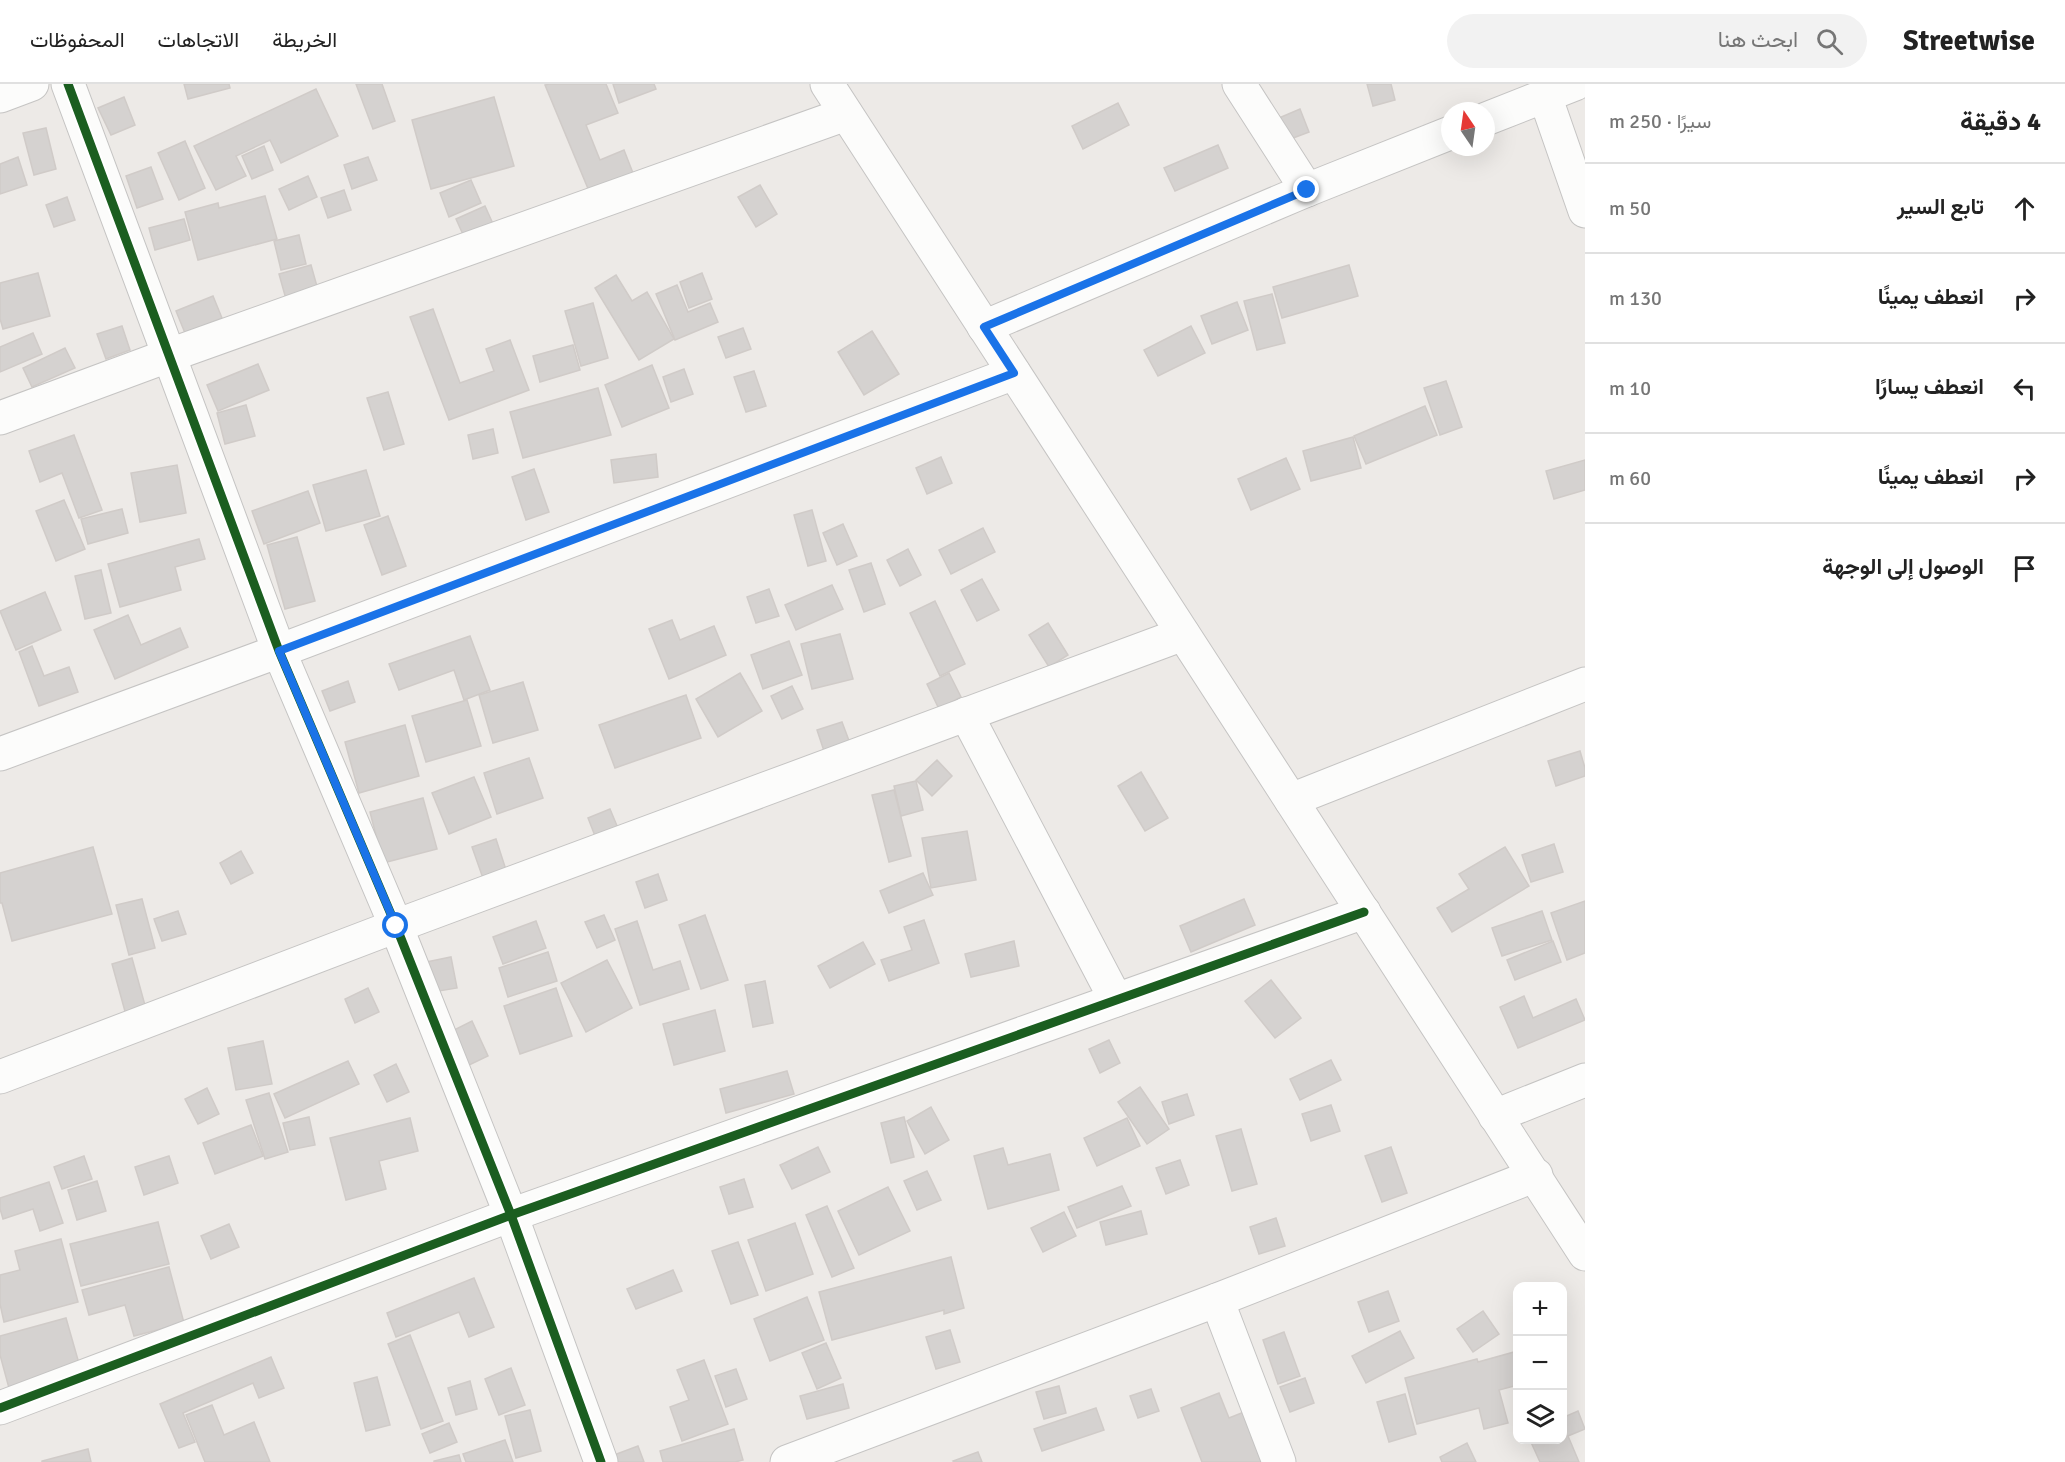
<!DOCTYPE html>
<html lang="ar">
<head>
<meta charset="utf-8">
<style>
  :root { --surface:#fff; --page:#f2f2f2; --text:#222; --muted:#767676; --line:#e0e0e0 }
  body { margin:0; font-family:Signika,Vazirmatn,sans-serif; background:var(--page); color:var(--text); direction:rtl }
  .controls { position:absolute; right:18px; bottom:18px; display:grid; overflow:hidden; border-radius:12px; box-shadow:0 6px 24px #0002 }
  .controls button { width:54px; height:54px; display:grid; place-items:center; padding:0; border:0; border-bottom:2px solid var(--line); background:var(--surface); color:var(--text); font:30px sans-serif }
  .compass { position:absolute; left:1441px; top:18px; width:54px; height:54px; border-radius:50%; background:var(--surface); box-shadow:0 6px 24px #0002; rotate:347deg }
  .stop { position:absolute; width:18px; height:18px; margin:-14px; border:4px solid #1a73e8; border-radius:50%; background:#fff }
  .stop.end { background:#1a73e8; border-color:#fff; box-shadow:0 2px 6px #0008 }
  .list { margin:0; padding:0; list-style:none }
  h2 { display:flex; justify-content:space-between; align-items:center; height:78px; margin:0; padding:0 24px; font-size:26px }
  h2 small { font-size:20px; font-weight:400; color:var(--muted) }
  .list li { display:grid; grid-template-columns:39px 1fr auto; gap:18px; align-items:center; box-sizing:border-box; height:90px; padding:0 24px; border-top:2px solid var(--line) }
  .list b { display:block; font-size:22px; white-space:nowrap }
  .list em { font-size:20px; font-style:normal; color:var(--muted) }
  .icon { flex:none; width:33px; height:33px; fill:none; stroke:currentColor; stroke-width:2; stroke-linecap:round; stroke-linejoin:round }
  .map { position:relative; flex:none; width:1585px; height:1378px; overflow:hidden; direction:ltr }
  header { display:flex; align-items:center; gap:36px; box-sizing:border-box; height:84px; padding:0 30px; background:var(--surface); border-bottom:2px solid var(--line) }
  header strong { font-size:28px }
  nav { display:flex; gap:33px; margin-inline-start:auto; font-size:21px }
  .search { width:420px; height:54px; background:var(--page); display:flex; align-items:center; gap:15px; box-sizing:border-box; padding:0 21px; border-radius:33px; color:var(--muted); font-size:22px }
  main { display:flex }
  aside { flex:1; background:var(--surface) }
  .map>svg:first-child { display:block }
  .building { fill:#d5d2d0; stroke:#d0cbc8; stroke-width:1.5 }
  .lines { fill:none; stroke-linecap:round; stroke-linejoin:round }
  .minor-casing { stroke:#c5c4c3; stroke-width:35 }
  .tertiary-casing { stroke:#c5c4c3; stroke-width:35 }
  .minor { stroke:#fcfcfb; stroke-width:33 }
  .tertiary { stroke:#fcfcfb; stroke-width:33 }
  .cycleway-casing { stroke:#fff; stroke-width:13 }
  .cycleway { stroke:#1b5e20; stroke-width:9 }
  .route { stroke:#1a73e8; stroke-width:8 }
</style>
</head>
<body>
<header>
<strong>Streetwise</strong>
<div class="search"><svg class="icon" aria-label="search" viewBox="0 0 24 24"><circle cx="10" cy="10" r="6"/><path d="M15 15l6 6"/></svg>ابحث هنا</div>
<nav><a>الخريطة</a><a>الاتجاهات</a><a>المحفوظات</a></nav>
</header>
<main>
<aside>
<h2>4 دقيقة<small>سيرًا · 250 m</small></h2>
<ul class="list">
<li><svg class="icon" aria-label="ahead" viewBox="0 0 24 24"><path d="M12 20V5M6 11l6-6 6 6"/></svg><div><b>تابع السير</b></div><em>50 m</em></li>
<li><svg class="icon" aria-label="right" viewBox="0 0 24 24"><path d="M7 20v-9h11M14 6l5 5-5 5"/></svg><div><b>انعطف يمينًا</b></div><em>130 m</em></li>
<li><svg class="icon" aria-label="left" viewBox="0 0 24 24"><path d="M17 20v-9H6M10 6l-5 5 5 5"/></svg><div><b>انعطف يسارًا</b></div><em>10 m</em></li>
<li><svg class="icon" aria-label="right" viewBox="0 0 24 24"><path d="M7 20v-9h11M14 6l5 5-5 5"/></svg><div><b>انعطف يمينًا</b></div><em>60 m</em></li>
<li><svg class="icon" aria-label="arrive" viewBox="0 0 24 24"><path d="M6 21V4h12l-3 4 3 4H6"/></svg><div><b>الوصول إلى الوجهة</b></div></li>
</ul>
</aside>
<div class="map">
<svg width="1585" height="1378" viewBox="0 0 1585 1378">
  <rect width="100%" height="100%" fill="#edeae7"/>
  <!-- building -->
  <g class="building">
    <path d="M184 0H229L230 4 188 15Z"/>
    <path d="M356 0H382L395 37 373 45Z"/>
    <path d="M549 0H606L618 29 586 41 600 76 624 66 633 89 589 107 545 1Z"/>
    <path d="M613 0H654L656 5 619 19Z"/>
    <path d="M1367 0H1391L1395 16 1373 22Z"/>
    <path d="M316 5 338 52 281 79 270 56 236 72 246 92 216 106 194 62Z"/>
    <path d="M124 13 135 41 111 51 98 24Z"/>
    <path d="M494 13 514 82 431 105 412 36Z"/>
    <path d="M1118 19 1129 41 1083 65 1072 42Z"/>
    <path d="M1300 25 1309 48 1280 59 1272 37Z"/>
    <path d="M46 44 56 85 34 91 23 49Z"/>
    <path d="M185 57 205 104 179 116 158 69Z"/>
    <path d="M1218 61 1228 84 1175 107 1164 84Z"/>
    <path d="M264 62 273 86 252 95 242 72Z"/>
    <path d="M18 73 27 101 0 110V80Z"/>
    <path d="M368 73 377 96 352 105 344 81Z"/>
    <path d="M151 83 163 115 137 124 126 92Z"/>
    <path d="M308 92 317 113 289 126 279 105Z"/>
    <path d="M471 96 481 119 449 133 440 109Z"/>
    <path d="M760 101 777 130 756 143 738 113Z"/>
    <path d="M344 106 351 126 328 134 321 114Z"/>
    <path d="M265 112 277 155 198 176 185 128 218 119 219 124Z"/>
    <path d="M67 113 75 136 54 143 46 121Z"/>
    <path d="M485 122 494 142 465 155 456 135Z"/>
    <path d="M184 135 190 156 155 166 149 144Z"/>
    <path d="M299 151 306 180 281 186 274 157Z"/>
    <path d="M311 181 318 206 286 215 279 190Z"/>
    <path d="M1349 181 1358 212 1282 234 1273 203Z"/>
    <path d="M38 189 50 232 3 245 0 235V199Z"/>
    <path d="M702 189 712 215 689 224 680 198Z"/>
    <path d="M616 191 632 217 647 208 674 255 639 276 595 204Z"/>
    <path d="M677 201 688 228 710 219 718 238 675 256 656 210Z"/>
    <path d="M1272 210 1285 259 1257 266 1244 217Z"/>
    <path d="M213 212 222 234 185 249 176 227Z"/>
    <path d="M1237 218 1248 246 1212 260 1201 232Z"/>
    <path d="M593 219 608 274 581 282 565 227Z"/>
    <path d="M433 225 460 299 494 287 486 265 510 256 529 306 449 336 410 233Z"/>
    <path d="M122 242 130 266 106 275 97 250Z"/>
    <path d="M1191 242 1205 269 1158 292 1144 266Z"/>
    <path d="M743 244 751 265 726 274 718 253Z"/>
    <path d="M872 247 899 290 864 311 838 268Z"/>
    <path d="M33 249 42 270 0 288V263Z"/>
    <path d="M573 261 580 286 540 298 533 272Z"/>
    <path d="M65 264 75 284 32 303 23 284Z"/>
    <path d="M258 280 269 306 218 327 207 301Z"/>
    <path d="M652 281 669 324 622 343 605 301Z"/>
    <path d="M684 285 693 310 671 318 663 293Z"/>
    <path d="M754 287 766 322 746 328 734 293Z"/>
    <path d="M1446 297 1462 343 1440 351 1424 304Z"/>
    <path d="M598 304 611 351 523 374 510 328Z"/>
    <path d="M388 308 404 360 384 366 367 314Z"/>
    <path d="M246 321 255 352 225 360 217 329Z"/>
    <path d="M1425 322 1437 351 1366 380 1354 352Z"/>
    <path d="M493 345 498 369 473 375 468 351Z"/>
    <path d="M74 351 102 426 79 434 62 389 40 398 29 367Z"/>
    <path d="M1353 353 1361 384 1311 397 1303 367Z"/>
    <path d="M656 370 658 393 614 399 611 376Z"/>
    <path d="M941 373 952 399 927 410 916 384Z"/>
    <path d="M1286 374 1300 405 1251 426 1238 395Z"/>
    <path d="M1585 376V406L1554 415 1546 387Z"/>
    <path d="M177 381 186 429 140 438 131 389Z"/>
    <path d="M534 385 549 428 526 436 512 393Z"/>
    <path d="M366 386 380 432 326 447 313 401Z"/>
    <path d="M308 407 320 439 264 460 252 427Z"/>
    <path d="M64 416 85 465 56 477 36 427Z"/>
    <path d="M122 425 128 449 88 460 81 435Z"/>
    <path d="M812 426 826 477 808 482 794 431Z"/>
    <path d="M388 432 406 482 382 491 364 441Z"/>
    <path d="M843 440 857 472 837 481 823 449Z"/>
    <path d="M983 444 995 468 951 490 939 466Z"/>
    <path d="M297 453 315 517 285 525 267 461Z"/>
    <path d="M199 455 205 475 175 483 181 506 120 523 108 480Z"/>
    <path d="M908 465 921 491 900 502 887 476Z"/>
    <path d="M871 479 885 520 864 528 849 486Z"/>
    <path d="M101 486 111 529 85 535 75 492Z"/>
    <path d="M982 495 999 526 977 537 961 506Z"/>
    <path d="M832 501 843 525 796 546 785 521Z"/>
    <path d="M769 505 779 532 756 539 747 513Z"/>
    <path d="M45 508 61 546 16 566 0 527Z"/>
    <path d="M935 517 965 580 940 592 910 529Z"/>
    <path d="M128 531 141 561 180 544 188 563 115 595 94 546Z"/>
    <path d="M672 536 680 556 714 542 726 571 669 595 649 545Z"/>
    <path d="M1048 539 1068 571 1049 583 1029 551Z"/>
    <path d="M840 550 853 595 812 605 801 560Z"/>
    <path d="M470 552 490 606 464 616 454 586 399 606 389 580Z"/>
    <path d="M789 557 802 591 763 605 751 571Z"/>
    <path d="M32 562 44 592 69 583 78 608 39 622 19 568Z"/>
    <path d="M740 589 762 627 718 653 696 615Z"/>
    <path d="M949 589 961 613 939 625 927 600Z"/>
    <path d="M348 597 355 618 330 627 322 607Z"/>
    <path d="M523 598 538 646 493 659 479 611Z"/>
    <path d="M792 602 803 625 782 635 771 612Z"/>
    <path d="M686 611 701 654 615 684 599 641Z"/>
    <path d="M467 616 481 662 426 678 412 632Z"/>
    <path d="M842 638 851 662 825 670 817 646Z"/>
    <path d="M405 641 419 692 359 709 345 658Z"/>
    <path d="M1580 667 1585 684V692L1556 702 1548 677Z"/>
    <path d="M529 674 543 714 497 730 484 689Z"/>
    <path d="M937 676 952 692 932 712 916 696Z"/>
    <path d="M1141 688 1168 734 1145 747 1118 702Z"/>
    <path d="M474 693 491 733 449 750 432 709Z"/>
    <path d="M916 697 923 726 901 732 894 702Z"/>
    <path d="M894 706 911 772 889 778 872 711Z"/>
    <path d="M423 714 437 765 383 779 370 728Z"/>
    <path d="M610 725 620 749 597 757 588 734Z"/>
    <path d="M967 747 976 796 931 804 922 754Z"/>
    <path d="M496 755 507 789 484 797 472 763Z"/>
    <path d="M1554 760 1563 788 1531 798 1522 771Z"/>
    <path d="M93 763 112 830 12 857 2 819H0V789Z"/>
    <path d="M1505 763 1529 802 1452 848 1437 824 1469 805 1459 790Z"/>
    <path d="M241 767 253 789 231 800 220 779Z"/>
    <path d="M923 789 933 811 889 829 880 807Z"/>
    <path d="M658 790 667 816 645 824 636 798Z"/>
    <path d="M142 815 155 864 129 871 116 821Z"/>
    <path d="M1244 815 1255 841 1191 868 1180 842Z"/>
    <path d="M1585 817V869L1567 876 1551 829Z"/>
    <path d="M178 827 186 850 162 857 154 835Z"/>
    <path d="M1542 827 1552 856 1502 872 1492 844Z"/>
    <path d="M604 831 615 856 597 864 585 838Z"/>
    <path d="M705 831 728 896 701 905 679 841Z"/>
    <path d="M924 836 939 879 889 897 881 876 912 866 904 843Z"/>
    <path d="M536 837 546 864 503 880 493 853Z"/>
    <path d="M637 837 653 886 680 877 689 905 640 921 615 845Z"/>
    <path d="M1014 857 1019 882 971 893 965 870Z"/>
    <path d="M1553 857 1561 878 1515 896 1507 876Z"/>
    <path d="M863 858 875 880 830 904 818 882Z"/>
    <path d="M548 868 557 897 508 913 499 884Z"/>
    <path d="M451 873 457 904 433 908 426 878Z"/>
    <path d="M132 874 146 925 126 931 112 880Z"/>
    <path d="M607 876 632 924 586 948 561 899Z"/>
    <path d="M1271 896 1301 934 1275 954 1245 917Z"/>
    <path d="M765 897 773 939 753 943 745 901Z"/>
    <path d="M368 904 379 928 355 939 345 915Z"/>
    <path d="M556 904 572 952 520 970 504 922Z"/>
    <path d="M1524 912 1533 934 1576 915 1585 936 1518 964 1500 923Z"/>
    <path d="M715 926 725 967 674 981 663 940Z"/>
    <path d="M472 937 488 972 465 983 450 948Z"/>
    <path d="M1109 956 1120 979 1100 989 1089 965Z"/>
    <path d="M263 957 272 1000 236 1006 228 964Z"/>
    <path d="M1331 976 1341 996 1300 1016 1290 995Z"/>
    <path d="M348 977 359 1000 285 1034 274 1010Z"/>
    <path d="M396 980 409 1008 387 1018 374 991Z"/>
    <path d="M787 987 794 1010 726 1029 720 1005Z"/>
    <path d="M1140 1003 1169 1045 1147 1060 1118 1018Z"/>
    <path d="M207 1004 219 1030 198 1040 185 1015Z"/>
    <path d="M269 1009 288 1068 265 1075 246 1016Z"/>
    <path d="M1187 1010 1194 1031 1169 1040 1162 1018Z"/>
    <path d="M1331 1021 1340 1047 1311 1057 1302 1030Z"/>
    <path d="M931 1023 949 1056 925 1070 907 1037Z"/>
    <path d="M309 1033 315 1061 290 1066 283 1039Z"/>
    <path d="M904 1033 914 1073 891 1079 881 1039Z"/>
    <path d="M410 1034 418 1067 379 1077 386 1105 346 1116 330 1054Z"/>
    <path d="M1127 1034 1140 1062 1097 1082 1084 1054Z"/>
    <path d="M251 1041 263 1072 215 1090 203 1059Z"/>
    <path d="M1241 1045 1257 1100 1232 1107 1216 1052Z"/>
    <path d="M818 1063 830 1088 792 1105 780 1081Z"/>
    <path d="M1391 1063 1407 1109 1382 1118 1365 1072Z"/>
    <path d="M1003 1064 1008 1081 1050 1070 1059 1106 988 1125 974 1072Z"/>
    <path d="M84 1072 92 1095 62 1105 54 1083Z"/>
    <path d="M169 1072 178 1099 144 1111 135 1083Z"/>
    <path d="M1180 1076 1189 1101 1166 1110 1156 1084Z"/>
    <path d="M927 1087 941 1116 917 1126 904 1097Z"/>
    <path d="M744 1095 753 1123 729 1130 720 1103Z"/>
    <path d="M97 1097 106 1127 77 1136 68 1106Z"/>
    <path d="M49 1098 63 1139 40 1147 33 1125 3 1135 0 1125V1114Z"/>
    <path d="M1122 1102 1131 1122 1077 1144 1068 1123Z"/>
    <path d="M888 1103 910 1147 859 1171 838 1127Z"/>
    <path d="M827 1122 854 1184 832 1193 806 1131Z"/>
    <path d="M1141 1127 1147 1150 1106 1161 1100 1138Z"/>
    <path d="M1064 1128 1076 1152 1043 1168 1031 1144Z"/>
    <path d="M1276 1134 1285 1162 1259 1170 1250 1143Z"/>
    <path d="M158 1138 169 1180 81 1202 70 1160Z"/>
    <path d="M795 1139 813 1190 766 1207 748 1156Z"/>
    <path d="M229 1140 239 1163 211 1175 201 1152Z"/>
    <path d="M61 1155 78 1218 4 1238 0 1220V1191L20 1186 15 1167Z"/>
    <path d="M738 1158 758 1211 731 1220 712 1167Z"/>
    <path d="M951 1173 964 1224 944 1230V1226L832 1256 819 1208Z"/>
    <path d="M169 1183 184 1239 134 1252 125 1221 89 1231 82 1206Z"/>
    <path d="M673 1186 682 1207 636 1225 627 1205Z"/>
    <path d="M474 1194 494 1243 469 1253 459 1228 396 1253 387 1229Z"/>
    <path d="M1388 1207 1399 1237 1369 1248 1358 1218Z"/>
    <path d="M807 1213 824 1256 770 1277 754 1235Z"/>
    <path d="M1483 1227 1499 1250 1473 1268 1457 1245Z"/>
    <path d="M66 1234 80 1283 9 1304 0 1271V1252Z"/>
    <path d="M950 1246 960 1278 936 1285 926 1253Z"/>
    <path d="M1400 1247 1414 1274 1366 1299 1352 1272Z"/>
    <path d="M1284 1248 1300 1292 1278 1300 1263 1256Z"/>
    <path d="M410 1251 443 1337 421 1345 388 1260Z"/>
    <path d="M826 1259 841 1294 817 1305 802 1269Z"/>
    <path d="M1514 1268 1518 1280V1301L1499 1306 1508 1339 1484 1345 1479 1324 1417 1340 1405 1294 1477 1275 1478 1278Z"/>
    <path d="M271 1273 284 1304 259 1314 253 1299 183 1329 195 1358 179 1364 160 1320Z"/>
    <path d="M704 1276 728 1340 682 1357 670 1323 689 1316 677 1286Z"/>
    <path d="M511 1284 525 1321 499 1331 485 1295Z"/>
    <path d="M736 1285 747 1315 726 1323 715 1292Z"/>
    <path d="M377 1293 390 1341 366 1347 354 1299Z"/>
    <path d="M1305 1294 1314 1319 1290 1328 1280 1303Z"/>
    <path d="M470 1297 477 1325 456 1331 448 1304Z"/>
    <path d="M843 1300 849 1324 807 1335 800 1312Z"/>
    <path d="M1059 1302 1066 1329 1044 1335 1036 1308Z"/>
    <path d="M1151 1305 1159 1327 1138 1334 1130 1312Z"/>
    <path d="M1219 1309 1229 1334 1249 1326 1269 1378H1202L1181 1324Z"/>
    <path d="M1405 1310 1416 1350 1389 1358 1377 1318Z"/>
    <path d="M212 1321 224 1351 254 1338 270 1378H205L186 1331Z"/>
    <path d="M1096 1324 1104 1346 1042 1367 1034 1345Z"/>
    <path d="M530 1326 541 1367 516 1374 505 1332Z"/>
    <path d="M1578 1327 1585 1345 1568 1352 1579 1378H1540L1530 1356H1562V1334Z"/>
    <path d="M449 1339 457 1358 430 1369 422 1350Z"/>
    <path d="M734 1345 743 1376 735 1378H663L660 1367Z"/>
    <path d="M505 1356 513 1378H466L463 1370Z"/>
    <path d="M1467 1359 1476 1378H1442L1440 1373Z"/>
    <path d="M638 1362 644 1378H616L614 1371Z"/>
    <path d="M88 1365 91 1378H42V1377Z"/>
    <path d="M978 1368 982 1378H954L953 1377Z"/>
    <path d="M459 1371 461 1378H434V1377Z"/>
  </g>
  <g class="lines">
    <!-- minor casing -->
    <g class="minor-casing">
      <g id="minor">
        <path d="M68 0 279 567 396 842 511 1131 601 1378"/>
        <path d="M1239 0 1307 106"/>
        <path d="M0 12 32 0"/>
        <path d="M1545 12 1585 127"/>
        <path d="M1486 35 1575 0"/>
        <path d="M984 243 1307 106 1450 49"/>
        <path d="M0 334 170 271 846 30"/>
        <path d="M966 630 1116 916"/>
        <path d="M0 670 279 567 1014 289"/>
        <path d="M1291 716 1585 600"/>
        <path d="M0 993 396 842 1183 550"/>
        <path d="M1495 1032 1585 996"/>
        <path d="M1217 1216 1279 1378"/>
        <path d="M0 1324 511 1131 1364 828"/>
        <path d="M787 1378 1217 1216 1536 1091"/>
      </g>
    </g>
    <!-- tertiary casing -->
    <g class="tertiary-casing">
      <path id="tertiary" d="M827 0 1585 1170"/>
    </g>
    <!-- minor -->
    <use href="#minor" class="minor"/>
    <!-- tertiary -->
    <use href="#tertiary" class="tertiary"/>
    <!-- cycleway casing -->
    <g class="cycleway-casing">
      <g id="cycleway">
        <path d="M68 0 279 567 396 842 511 1131 601 1378"/>
        <path d="M0 1324 511 1131 1364 828"/>
      </g>
    </g>
    <!-- cycleway -->
    <use href="#cycleway" class="cycleway"/>
  </g>
  <g class="lines">
    <!-- route -->
    <path class="route" d="M396 842 279 567 1014 289 984 243 1307 106"/>
  </g>
</svg>
<div class="controls">
<button>+</button>
<button>−</button>
<button><svg class="icon" aria-label="layers" viewBox="0 0 24 24"><path d="M12 4l9 5-9 5-9-5zM3 14l9 5 9-5"/></svg></button>
</div>
<svg class="compass" viewBox="-18 -18 36 36"><path d="M0-13l5 13h-10z" fill="#e53935"/><path d="M0 13l5-13h-10z" fill="#767676"/></svg>
<div class="stop" style="left:396px;top:842px"></div>
<div class="stop end" style="left:1307px;top:106px"></div>
</div>
</main>
</body>
</html>
